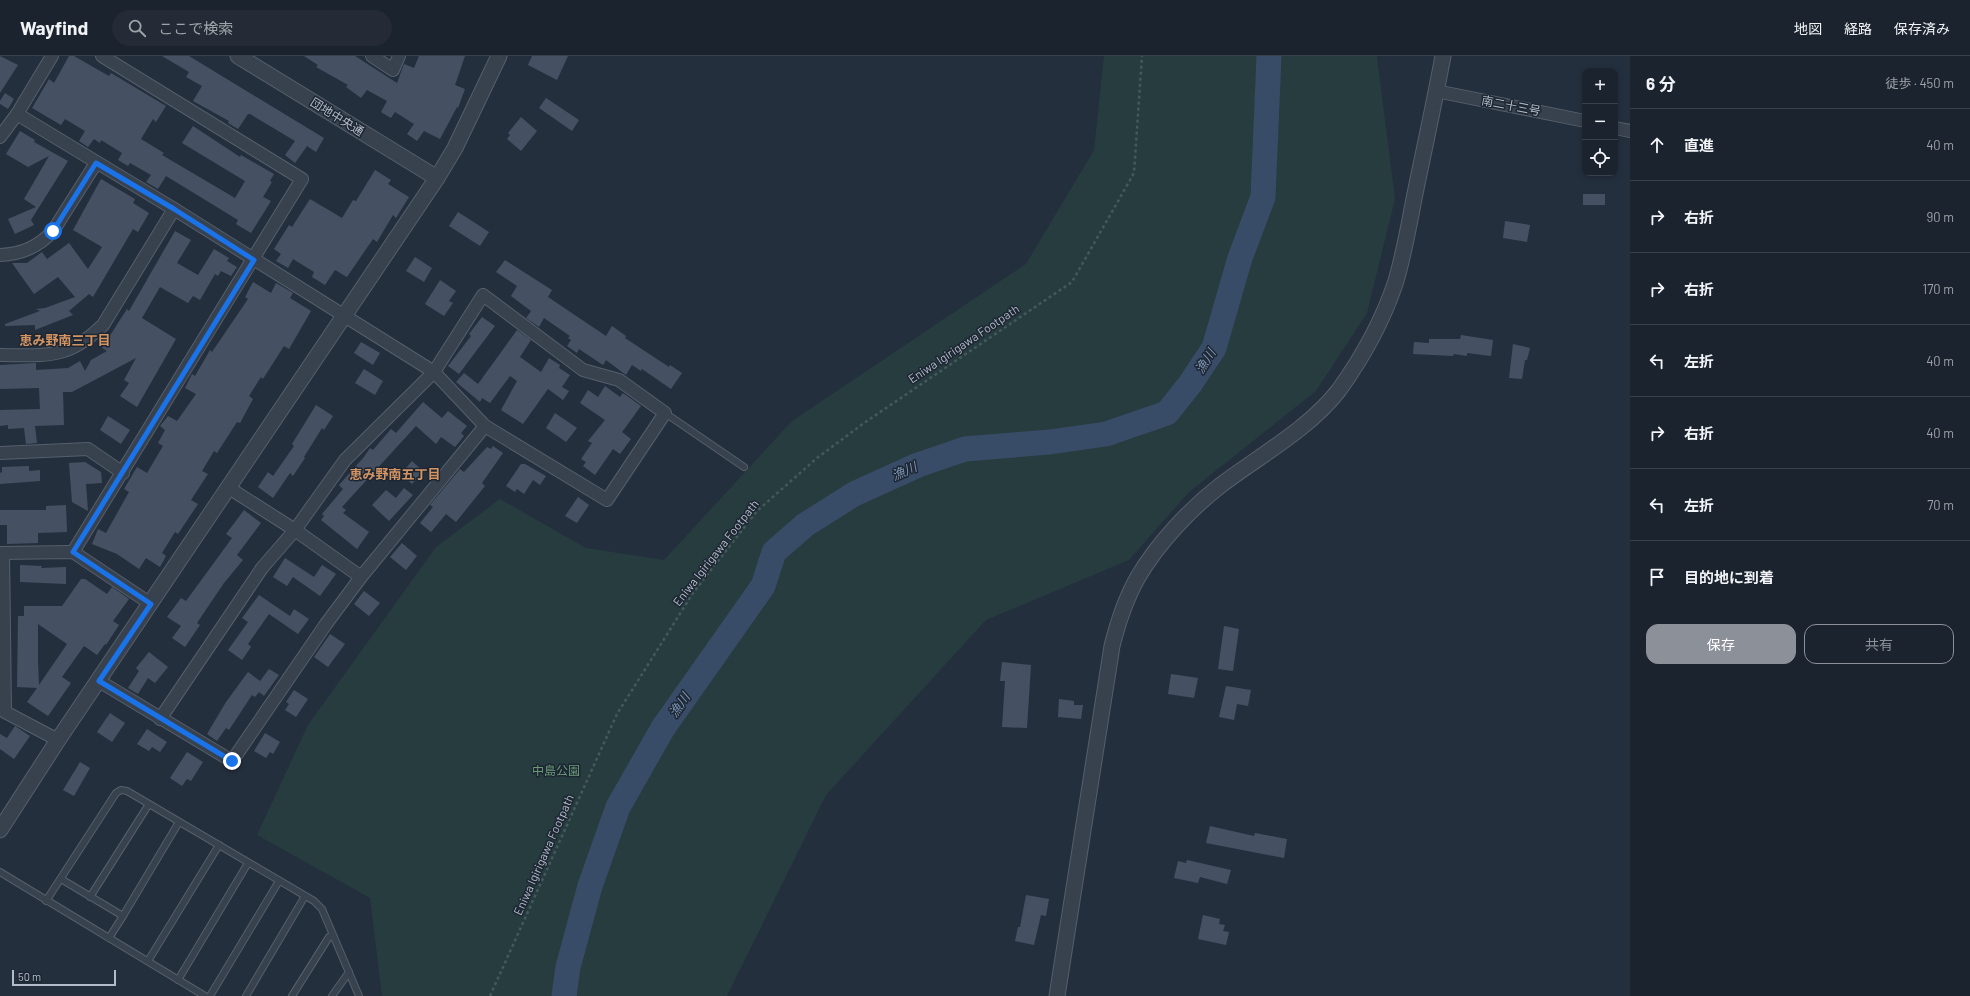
<!DOCTYPE html>
<html lang="ja">
<head>
<meta charset="utf-8">
<style>
  :root { --surface:#1b232e; --page:#242b36; --text:#f1f3f6; --muted:#a0a4aa; --line:#39404a; --accent:#8c9099 }
  body { margin:0; font-family:Barlow,"Noto Sans JP",sans-serif; background:var(--page); color:var(--text) }
  .controls { position:absolute; right:12px; top:12px; display:grid; overflow:hidden; border-radius:8px; box-shadow:0 2px 6px #0003 }
  .controls button { width:36px; height:36px; display:grid; place-items:center; padding:0; border:0; border-bottom:1px solid var(--line); background:var(--surface); color:var(--text); font:20px sans-serif }
  .scale { position:absolute; left:12px; bottom:10px; width:104px; box-sizing:border-box; padding-left:4px; border:2px solid #b4bcc9; border-top:0; font-size:11px; line-height:14px; white-space:nowrap; color:#b4bcc9; -webkit-text-stroke:3px #1d2633; paint-order:stroke }
  .stop { position:absolute; width:12px; height:12px; margin:-9px; border:3px solid #1a73e8; border-radius:50%; background:#fff }
  .stop.end { background:#1a73e8; border-color:#fff; box-shadow:0 1px 4px #0008 }
  .list { margin:0; padding:0; list-style:none }
  h2 { display:flex; justify-content:space-between; align-items:center; height:52px; margin:0; padding:0 16px; font-size:17px }
  h2 small { font-size:13px; font-weight:400; color:var(--muted) }
  .list li { display:grid; grid-template-columns:26px 1fr auto; gap:12px; align-items:center; box-sizing:border-box; height:72px; padding:0 16px; border-top:1px solid var(--line) }
  .list b { display:block; font-size:15px; white-space:nowrap }
  .list em { font-size:13px; font-style:normal; color:var(--muted) }
  .actions { display:flex; gap:8px; padding:12px 16px }
  .actions a { flex:1; padding:9px 0; border:1px solid var(--accent); border-radius:12px; text-align:center; font-size:14px; color:var(--accent) }
  .actions .main { background:var(--accent); color:#fff }
  .icon { flex:none; width:22px; height:22px; fill:none; stroke:currentColor; stroke-width:2; stroke-linecap:round; stroke-linejoin:round }
  .map { position:relative; flex:none; width:1630px; height:940px; overflow:hidden }
  header { display:flex; align-items:center; gap:24px; box-sizing:border-box; height:56px; padding:0 20px; background:var(--surface); border-bottom:1px solid var(--line) }
  header strong { font-size:19px }
  nav { display:flex; gap:22px; margin-inline-start:auto; font-size:14px }
  .search { width:280px; height:36px; background:var(--page); display:flex; align-items:center; gap:10px; box-sizing:border-box; padding:0 14px; border-radius:22px; color:var(--muted); font-size:15px }
  main { display:flex }
  aside { flex:1; background:var(--surface) }
  .map>svg:first-child { display:block }
  .green { fill:#263c3f }
  .lines { fill:none; stroke-linecap:round; stroke-linejoin:round }
  .river { stroke:#394c67; stroke-width:25 }
  .building { fill:#455162; fill-rule:evenodd }
  .service-casing { stroke:#565f6c; stroke-width:8 }
  .minor-casing { stroke:#565f6c; stroke-width:14 }
  .tertiary-casing { stroke:#565f6c; stroke-width:17 }
  .path { stroke:#44595c; stroke-width:2.5; stroke-dasharray:3 3; stroke-linecap:butt }
  .service { stroke:#38414e; stroke-width:6 }
  .minor { stroke:#38414e; stroke-width:12 }
  .tertiary { stroke:#38414e; stroke-width:15 }
  .route { stroke:#1a73e8; stroke-width:5 }
  .labels { text-anchor:middle; stroke-width:3; stroke-linejoin:round; paint-order:stroke }
  .street-label { font-size:12px; fill:#b4bcc9; stroke:#1d2633 }
  .park-label { font-size:12px; fill:#6b9a76; stroke:#1d2633 }
  .neighbourhood-label { font-size:13px; font-weight:bold; fill:#d59563; stroke:#1d2633 }
  .water-label { font-size:13px; font-style:italic; fill:#7c92b1; stroke:#1d2633 }
</style>
</head>
<body>
<header>
<strong>Wayfind</strong>
<div class="search"><svg class="icon" aria-label="search" viewBox="0 0 24 24"><circle cx="10" cy="10" r="6"/><path d="M15 15l6 6"/></svg>ここで検索</div>
<nav><a>地図</a><a>経路</a><a>保存済み</a></nav>
</header>
<main>
<div class="map">
<svg width="1630" height="940" viewBox="0 0 1630 940">
  <rect width="100%" height="100%" fill="#242f3e"/>
  <!-- green -->
  <path class="green" d="M1104 0H1377L1395 143 1367 257 1316 335 1189 436 1129 504 986 564 826 739 727 940H382L370 842 257 779 308 669 436 491 500 443 586 492 664 504 792 365 1026 208 1094 94Z"/>
  <g class="lines">
    <!-- river -->
    <path class="river" d="M564 940 568 911 590 830 618 751 663 672 763 530 774 496 805 469 854 438 918 409 965 393 1050 386 1106 378 1167 357 1190 328 1214 292 1240 202 1263 141 1269 0"/>
  </g>
  <!-- building -->
  <g class="building">
    <path d="M0 0 18 9 0 37Z"/>
    <path d="M69 0H74L109 20 111 17 166 50 156 66 153 63 141 83 164 97 162 99 235 142 245 125 182 87 193 70 240 101 241 99 274 118 270 125 272 126 263 141 271 145 251 177 236 168 238 164 166 120 158 133 146 126 151 119 130 107 128 110 118 104 122 97 101 84 100 87 94 83 88 91 79 85 85 75 65 63 61 69 32 52 49 23 54 27Z"/>
    <path d="M162 0H189L324 82 316 96 307 90 295 107 285 99 295 85 250 58H248L238 73 228 67 229 65 193 45 202 30 186 21 189 16Z"/>
    <path d="M304 0H355L397 27 404 8 414 12 419 0H465L455 29 465 33 458 52 457 51 440 83 424 75 417 85 407 78 414 68 395 56 391 62 381 56 387 45 367 34 361 42 346 31 348 29 316 11 318 9Z"/>
    <path d="M532 0H568L557 24 528 9Z"/>
    <path d="M5 37 14 43 8 53 0 48V45Z"/>
    <path d="M546 42 579 64 572 75 539 52Z"/>
    <path d="M521 61 537 75 521 95 507 83 510 79 508 77Z"/>
    <path d="M20 75 35 84 34 86 68 105 31 164 34 169 15 178 8 163 36 151 24 143 49 100 28 111 6 98Z"/>
    <path d="M375 114 391 124 388 128 409 141 396 162 393 159 377 186 373 183 347 221 335 214 325 229 312 221 314 216 293 203 288 212 276 205 281 198 274 193 289 169 292 171 310 143 342 162 353 144 356 145Z"/>
    <path d="M101 123 135 143 133 147 149 157 138 176 133 173 93 241 89 238 69 255 73 259 35 274V269L5 270V268L40 255 36 253 45 252 75 241 58 221 34 238 12 207H27L42 196 47 203 69 187 88 213 102 191 73 174Z"/>
    <rect x="1583" y="138" width="22" height="11"/>
    <path d="M458 156 489 176 480 190 449 170Z"/>
    <path d="M1505 165 1530 169 1527 186 1503 182Z"/>
    <path d="M175 175 191 184 177 207 198 219 214 193 229 202 227 205 237 211 231 220 221 215 218 220 215 218 200 244 193 240 188 247 160 231 142 262 176 283 137 351 120 340 129 327 124 324 136 302 72 336H63L64 369 35 370 37 387 26 388 24 372 8 373V369L0 370V354L40 353 39 332 0 333V309L36 307V314L68 312 80 305 85 315 91 304 107 295 102 292 127 253 129 255Z"/>
    <path d="M415 201 432 212 424 226 406 215Z"/>
    <path d="M505 204 552 234 548 241 606 280 612 270 626 280 625 282 669 311 670 309 682 317 671 333 642 313 641 315 632 309 626 319 606 304 603 309 579 293 577 297 567 290 571 284 568 282 570 280 544 262 539 271 526 262 531 255 511 240 517 230 496 216Z"/>
    <path d="M440 224 456 235 449 245 453 247 444 260 425 248Z"/>
    <path d="M253 226 271 237 276 227 293 237 290 242 311 255 289 293 284 290 263 323 261 321 249 340 253 343 240 367 237 366 217 397 214 395 202 415 208 418 191 444 198 448 178 478 175 476 162 497 166 500 160 511 146 502 139 513 117 498 92 488 98 473 106 477 129 436 124 433 137 411 147 417 163 390 158 387 165 374 160 370 168 360 177 365 196 338 185 332 192 318 195 320 210 294 212 296 248 243 245 241Z"/>
    <path d="M482 261 495 270 459 318 448 310 471 280 469 278Z"/>
    <path d="M517 274 531 284 520 301 541 316 549 302 560 309 559 312 570 319 562 331 569 335 563 344 548 333 523 368 501 354 517 325 510 320 490 347 482 342 480 346 456 326 464 317 478 328Z"/>
    <path d="M1461 279 1493 284 1491 300 1467 297V300L1454 298 1453 300 1413 298 1414 286 1429 287V283H1460Z"/>
    <path d="M361 286 380 297 373 309 354 297Z"/>
    <path d="M1513 288 1530 292 1527 304H1525L1522 323 1509 322Z"/>
    <path d="M364 313 383 325 375 339 355 327Z"/>
    <path d="M605 330 620 341 623 337 641 350 622 376 631 383 620 398 613 393 595 419 583 410 586 406 581 403 592 387 588 385 605 364 580 347 588 334 598 341Z"/>
    <path d="M423 346 442 362 448 355 467 370 461 377 464 380 455 391 441 381 436 388 416 370 342 451 346 454 343 457 369 476 357 493 321 464 324 460 322 458 343 433 339 429 364 401 370 392 373 394 391 373 396 377Z"/>
    <path d="M316 349 333 360 324 374 322 372 304 401 305 402 293 420 290 417 273 442 258 431 268 416 273 420 294 390 292 388Z"/>
    <path d="M555 357 577 372 566 386 546 372Z"/>
    <path d="M108 360 130 374 121 388 100 374Z"/>
    <path d="M493 390 503 397 482 427 485 430 456 466 446 458 431 476 420 467 433 451 430 449 460 413 464 416 487 391 491 393Z"/>
    <path d="M412 405 423 415 412 428 401 418Z"/>
    <path d="M85 406 101 416 102 427 86 428 88 455 72 446 69 407Z"/>
    <path d="M521 408H525L546 420 540 429 533 424 524 438 517 433 515 436 506 430Z"/>
    <path d="M29 410V415L40 414V425L0 428V417L2 416V411Z"/>
    <path d="M404 432 413 439 389 465 372 449 386 434 396 442Z"/>
    <path d="M578 441 589 449 577 467 565 460Z"/>
    <path d="M66 449 67 476 38 477V487L7 488V469H0V454H46V450Z"/>
    <path d="M244 454 261 467 237 499 243 504 224 527 197 567 200 569 185 591 172 582 181 570 167 561 181 542 186 545 232 482 226 478Z"/>
    <path d="M402 487 417 500 406 514 390 501Z"/>
    <path d="M285 502 314 521 322 509 336 518 320 540 293 521 287 530 273 521Z"/>
    <path d="M20 509 42 510 41 512 66 511V528L20 526Z"/>
    <path d="M81 523H85L107 538 112 531 129 543 113 565 119 569 106 589 105 588 97 599 84 590 62 621 71 627 48 660 27 646 37 632 17 631 18 560H24V550H62ZM38 568 67 588 39 629 38 606Z"/>
    <path d="M364 535 380 547 369 560 354 548Z"/>
    <path d="M259 539 290 560 294 553 309 563 298 578 269 558 248 588 251 591 242 604 228 594 248 566 242 562Z"/>
    <path d="M1224 570 1239 573 1233 615 1218 613Z"/>
    <path d="M330 578 345 588 328 611 314 601Z"/>
    <path d="M149 596 168 611 155 627 148 622 138 638 128 632 139 615 136 612Z"/>
    <path d="M1002 606 1031 609 1027 672 1002 671 1005 625H1000Z"/>
    <path d="M269 613 279 619 264 640 259 636 255 641 252 639 229 674 226 672 217 685 207 678 226 646 248 616 260 625Z"/>
    <path d="M1171 618 1198 622 1194 642 1168 638Z"/>
    <path d="M1226 630 1251 634 1248 650 1237 648 1234 664 1219 661Z"/>
    <path d="M294 634 308 643 296 661 285 654 289 648 286 646Z"/>
    <path d="M1059 643 1074 645V649H1083L1081 663 1058 661Z"/>
    <path d="M110 657 125 667 112 686 97 676Z"/>
    <path d="M15 670 30 680 14 703 0 693V678L7 682Z"/>
    <path d="M147 673 167 686 160 696 152 691 149 695 137 688Z"/>
    <path d="M265 677 280 686 273 698 270 696 266 702 254 695Z"/>
    <path d="M187 696 203 706 191 725 187 723 182 730 170 722Z"/>
    <path d="M80 706 90 712 74 740 63 734Z"/>
    <path d="M1210 770 1254 780 1255 777 1287 783 1284 802 1206 787Z"/>
    <path d="M1187 804 1231 814 1227 828 1200 821 1198 827 1174 822 1178 805 1186 807Z"/>
    <path d="M1026 839 1049 843 1046 860 1041 859 1034 889 1015 885 1018 871H1020Z"/>
    <path d="M1203 859 1220 863 1219 868 1225 869 1223 875 1229 876 1226 889 1198 883Z"/>
  </g>
  <g class="lines">
    <!-- service casing -->
    <g class="service-casing">
      <g id="service">
        <path d="M665 357 744 411"/>
        <path d="M0 816 205 940"/>
        <path d="M61 823 123 860 109 882"/>
        <path d="M90 841 149 748"/>
        <path d="M46 845 116 737 121 734 127 735 314 845 322 853 359 940"/>
        <path d="M123 860 179 766"/>
        <path d="M148 905 219 789"/>
        <path d="M178 924 248 807"/>
        <path d="M210 940 279 825"/>
        <path d="M246 940 305 840"/>
        <path d="M292 940 329 881 333 880"/>
        <path d="M332 940 349 916"/>
      </g>
    </g>
    <!-- minor casing -->
    <g class="minor-casing">
      <g id="minor">
        <path d="M372 0 393 14 399 0"/>
        <path d="M1436 35 1585 65"/>
        <path d="M17 58 174 153 434 316 485 370 607 444 665 357 619 324 583 314 483 239 434 316 345 404 295 474 262 512 160 663"/>
        <path d="M1615 72 1630 75"/>
        <path d="M0 81 17 58 52 0"/>
        <path d="M0 199C22 198 38 191 53 175L96 107"/>
        <path d="M0 299C45 299 68 304 103 269L174 153"/>
        <path d="M0 397 88 393 123 417"/>
        <path d="M229 432 295 474 361 521"/>
        <path d="M73 496 302 123 102 0"/>
        <path d="M0 497 73 496 151 548"/>
        <path d="M3 497 5 656 58 684"/>
        <path d="M99 625 232 705 326 568 361 521 485 370"/>
      </g>
    </g>
    <!-- tertiary casing -->
    <g class="tertiary-casing">
      <g id="tertiary">
        <path d="M238 0 437 122"/>
        <path d="M0 774 58 684 437 122 455 92 499 0"/>
        <path d="M1057 940 1112 590C1118 566 1126 542 1138 521 1158 487 1190 453 1221 429 1259 400 1309 373 1339 334 1362 302 1382 266 1395 228 1405 196 1410 161 1417 128 1426 85 1435 43 1443 0"/>
      </g>
    </g>
    <!-- path -->
    <path class="path" d="M490 940 617 658 693 537 757 455 817 402 864 367 1072 226 1134 117 1142 0"/>
    <!-- service -->
    <use href="#service" class="service"/>
    <!-- minor -->
    <use href="#minor" class="minor"/>
    <!-- tertiary -->
    <use href="#tertiary" class="tertiary"/>
  </g>
  <g class="lines">
    <!-- route -->
    <path class="route" d="M53 175 96 107 174 153 254 204 73 496 151 548 99 625 232 705"/>
  </g>
  <g class="labels">
    <!-- street labels -->
    <g class="street-label">
      <text transform="translate(1511 50) rotate(11)" y="4">南二十三号</text>
      <text transform="translate(337 61) rotate(32)" y="4">団地中央通</text>
      <text transform="translate(964 288) rotate(-34)" y="4">Eniwa Igirigawa Footpath</text>
      <text transform="translate(716 497) rotate(-52)" y="4">Eniwa Igirigawa Footpath</text>
      <text transform="translate(544 799) rotate(-66)" y="4">Eniwa Igirigawa Footpath</text>
    </g>
    <!-- park labels -->
    <g class="park-label">
      <text x="556" y="719">中島公園</text>
    </g>
    <!-- neighbourhood labels -->
    <g class="neighbourhood-label">
      <text x="65" y="289">恵み野南三丁目</text>
      <text x="395" y="423">恵み野南五丁目</text>
    </g>
    <!-- water labels -->
    <g class="water-label">
      <text transform="translate(1205 305) rotate(-58)" y="5">漁川</text>
      <text transform="translate(904 415) rotate(-24)" y="5">漁川</text>
      <text transform="translate(679 649) rotate(-55)" y="5">漁川</text>
    </g>
  </g>
</svg>
<div class="controls">
<button>+</button>
<button>−</button>
<button><svg class="icon" aria-label="locate" viewBox="0 0 24 24"><circle cx="12" cy="12" r="6"/><path d="M12 2v4M12 18v4M2 12h4M18 12h4"/></svg></button>
</div>
<div class="scale">50 m</div>
<div class="stop" style="left:53px;top:175px"></div>
<div class="stop end" style="left:232px;top:705px"></div>
</div>
<aside>
<h2>6 分<small>徒歩 · 450 m</small></h2>
<ul class="list">
<li><svg class="icon" aria-label="ahead" viewBox="0 0 24 24"><path d="M12 20V5M6 11l6-6 6 6"/></svg><div><b>直進</b></div><em>40 m</em></li>
<li><svg class="icon" aria-label="right" viewBox="0 0 24 24"><path d="M7 20v-9h11M14 6l5 5-5 5"/></svg><div><b>右折</b></div><em>90 m</em></li>
<li><svg class="icon" aria-label="right" viewBox="0 0 24 24"><path d="M7 20v-9h11M14 6l5 5-5 5"/></svg><div><b>右折</b></div><em>170 m</em></li>
<li><svg class="icon" aria-label="left" viewBox="0 0 24 24"><path d="M17 20v-9H6M10 6l-5 5 5 5"/></svg><div><b>左折</b></div><em>40 m</em></li>
<li><svg class="icon" aria-label="right" viewBox="0 0 24 24"><path d="M7 20v-9h11M14 6l5 5-5 5"/></svg><div><b>右折</b></div><em>40 m</em></li>
<li><svg class="icon" aria-label="left" viewBox="0 0 24 24"><path d="M17 20v-9H6M10 6l-5 5 5 5"/></svg><div><b>左折</b></div><em>70 m</em></li>
<li><svg class="icon" aria-label="arrive" viewBox="0 0 24 24"><path d="M6 21V4h12l-3 4 3 4H6"/></svg><div><b>目的地に到着</b></div></li>
</ul>
<div class="actions"><a class="main">保存</a><a>共有</a></div>
</aside>
</main>
</body>
</html>
